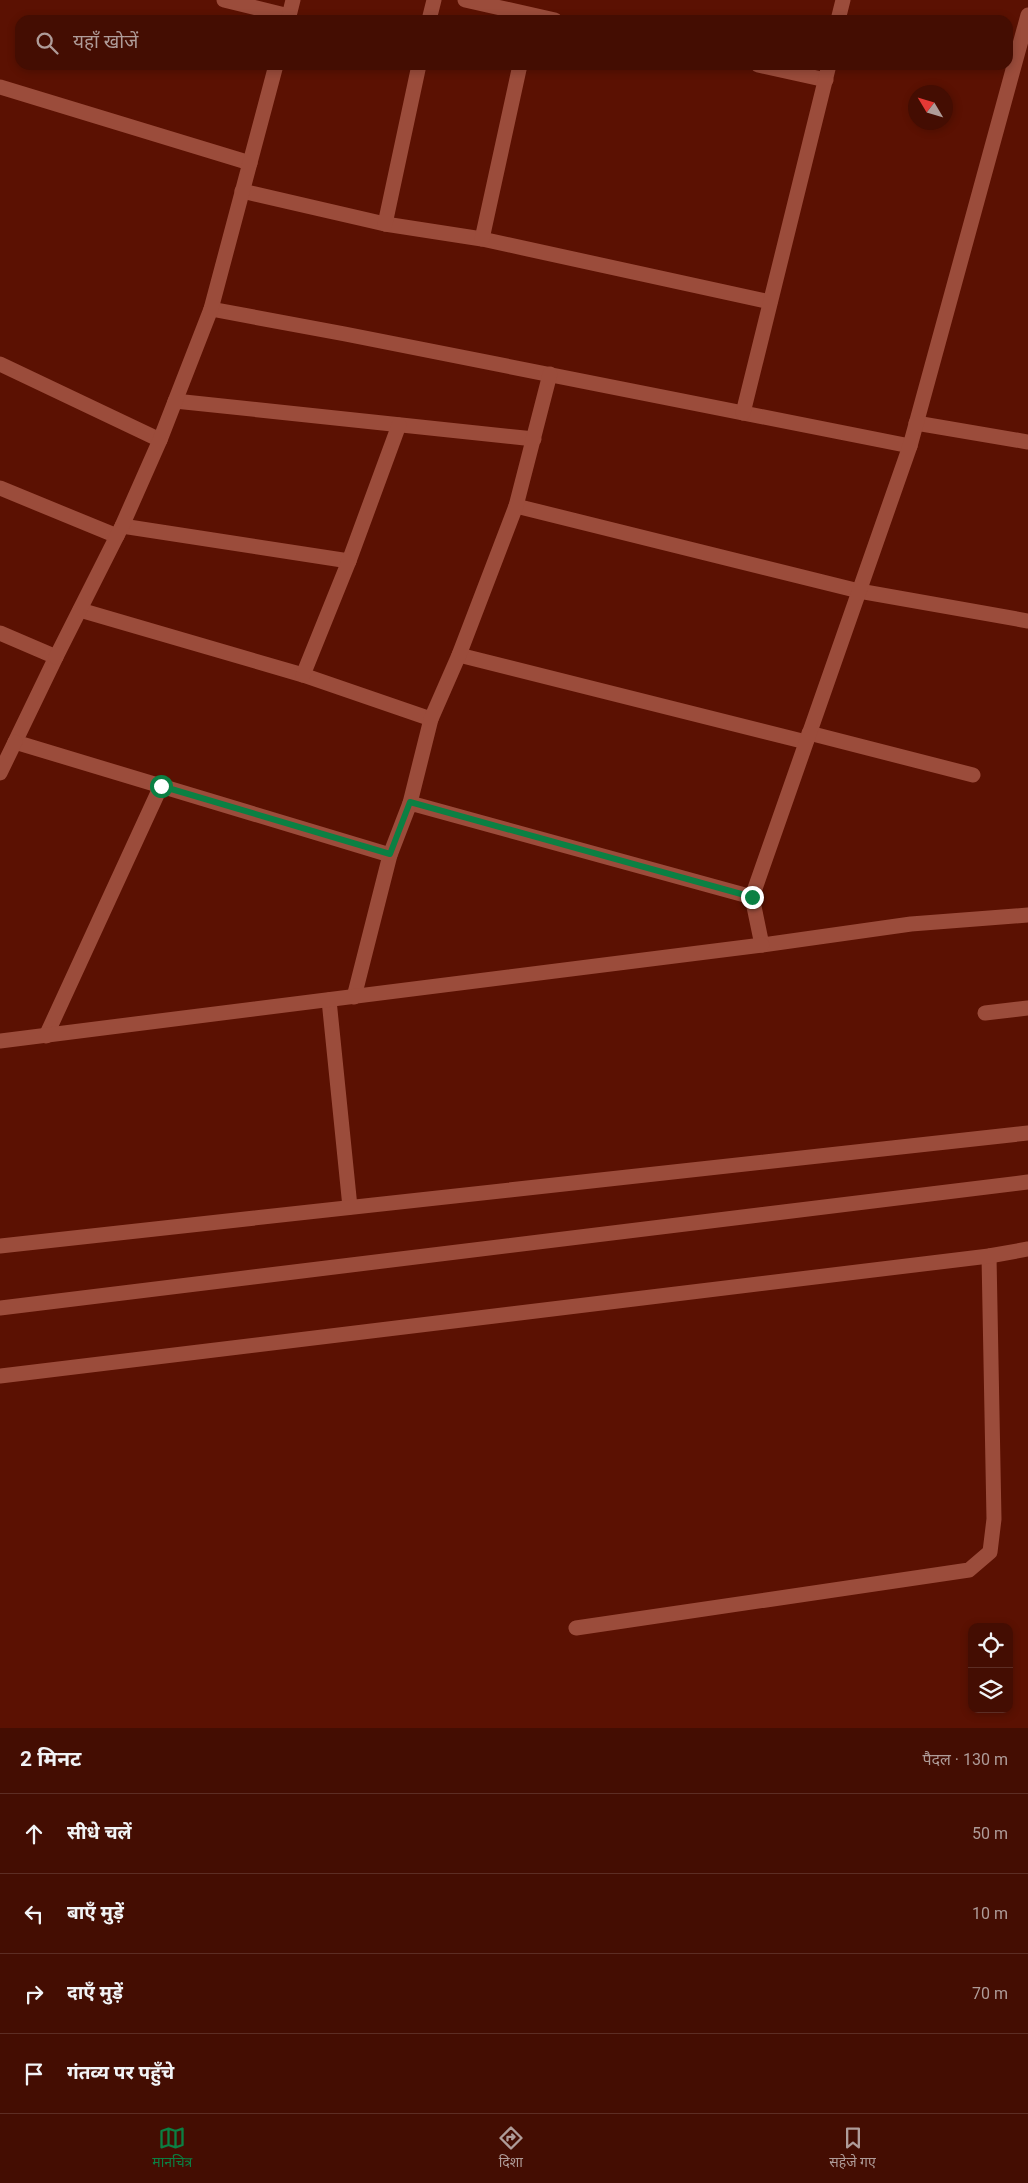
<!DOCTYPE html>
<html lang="hi">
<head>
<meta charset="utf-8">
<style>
  :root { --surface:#440d02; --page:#4e1b11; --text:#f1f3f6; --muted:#af9c99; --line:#5c2d24; --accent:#0b8043 }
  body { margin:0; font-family:Roboto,"Noto Sans Devanagari",sans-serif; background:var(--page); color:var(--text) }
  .controls { position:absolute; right:15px; bottom:15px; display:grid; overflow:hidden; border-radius:10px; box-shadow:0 2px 8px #0003 }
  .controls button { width:45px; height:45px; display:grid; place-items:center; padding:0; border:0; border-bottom:1px solid var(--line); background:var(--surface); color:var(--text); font:25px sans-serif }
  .compass { position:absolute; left:908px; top:85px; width:45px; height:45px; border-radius:50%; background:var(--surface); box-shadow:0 2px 8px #0003; rotate:308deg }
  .stop { position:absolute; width:15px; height:15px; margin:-11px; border:4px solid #0b8043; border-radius:50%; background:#fff }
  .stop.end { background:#0b8043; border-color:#fff; box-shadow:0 1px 5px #0008 }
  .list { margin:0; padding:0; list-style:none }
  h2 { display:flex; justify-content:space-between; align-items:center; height:65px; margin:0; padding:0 20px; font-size:21px }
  h2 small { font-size:16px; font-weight:400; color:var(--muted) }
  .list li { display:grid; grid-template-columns:32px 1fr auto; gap:15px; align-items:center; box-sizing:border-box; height:80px; padding:0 20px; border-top:1px solid var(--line) }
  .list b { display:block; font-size:19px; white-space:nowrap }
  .list em { font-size:16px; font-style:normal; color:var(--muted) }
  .icon { flex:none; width:28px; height:28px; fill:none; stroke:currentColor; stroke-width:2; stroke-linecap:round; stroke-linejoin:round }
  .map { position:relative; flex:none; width:1028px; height:1728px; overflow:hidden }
  .search { position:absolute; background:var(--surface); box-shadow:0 2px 8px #0003; left:15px; right:15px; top:15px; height:55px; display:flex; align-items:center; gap:12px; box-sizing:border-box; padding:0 18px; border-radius:15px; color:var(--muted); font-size:19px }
  .sheet { height:385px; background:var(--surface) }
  nav { display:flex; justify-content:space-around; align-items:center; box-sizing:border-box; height:70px; border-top:1px solid var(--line); background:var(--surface); font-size:14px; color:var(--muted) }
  nav a { display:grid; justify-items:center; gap:2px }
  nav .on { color:var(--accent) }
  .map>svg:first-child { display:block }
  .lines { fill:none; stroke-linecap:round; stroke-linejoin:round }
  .service { stroke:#9b4c3b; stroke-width:15 }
  .minor { stroke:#9b4c3b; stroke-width:15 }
  .tertiary { stroke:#9b4c3b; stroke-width:15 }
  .route { stroke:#0b8043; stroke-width:6 }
</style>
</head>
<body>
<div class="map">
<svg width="1028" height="1728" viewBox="0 0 1028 1728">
  <rect width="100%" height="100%" fill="#5b1102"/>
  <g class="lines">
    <!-- service -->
    <path class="service" d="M576 1628 969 1570 990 1552 994 1519 989 1256"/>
    <!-- minor -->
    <g class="minor">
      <path d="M224 0 289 16"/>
      <path d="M465 0 555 20"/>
      <path d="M288 20 293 0"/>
      <path d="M429 20 434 0"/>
      <path d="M838 20 843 0"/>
      <path d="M758 65 826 80"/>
      <path d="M0 87 250 163"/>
      <path d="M242 191 385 224 482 239 770 302"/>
      <path d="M385 224 419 65"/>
      <path d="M482 239 520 65"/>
      <path d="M211 309 345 334 910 446"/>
      <path d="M0 364 160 440"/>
      <path d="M175 401 534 439"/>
      <path d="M743 413 829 65"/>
      <path d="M916 423 1028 442"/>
      <path d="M0 488 117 536"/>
      <path d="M516 506 859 591 1028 621"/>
      <path d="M122 526 349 561"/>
      <path d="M80 610 303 675 431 719"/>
      <path d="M0 633 56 657 15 742 390 855 410 803 752 897 762 945 911 924 1028 915"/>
      <path d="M459 655 806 742"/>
      <path d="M56 657 122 526 160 440 211 309 276 65"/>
      <path d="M303 675 349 561 399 425"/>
      <path d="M809 733 973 775"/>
      <path d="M0 773 15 742"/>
      <path d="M410 803 431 719 459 655 516 506 550 374"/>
      <path d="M752 897 910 446 1028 15"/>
      <path d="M354 997 390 855"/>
      <path d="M329 1000 350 1207"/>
      <path d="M985 1013 1028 1008"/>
      <path d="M46 1036 161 786"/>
      <path d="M0 1041 762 945"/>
      <path d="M0 1246 1028 1133"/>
    </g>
    <!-- tertiary -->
    <g class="tertiary">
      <path d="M0 1308 1028 1182"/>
      <path d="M0 1376 989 1256 1028 1249"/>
    </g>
  </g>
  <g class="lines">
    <!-- route -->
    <path class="route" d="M161 786 390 854 410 802 752 897"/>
  </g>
</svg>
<div class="controls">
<button><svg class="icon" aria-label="locate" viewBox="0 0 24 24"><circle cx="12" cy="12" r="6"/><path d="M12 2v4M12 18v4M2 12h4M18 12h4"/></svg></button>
<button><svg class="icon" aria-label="layers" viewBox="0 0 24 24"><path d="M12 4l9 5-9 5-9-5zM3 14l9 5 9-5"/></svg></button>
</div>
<svg class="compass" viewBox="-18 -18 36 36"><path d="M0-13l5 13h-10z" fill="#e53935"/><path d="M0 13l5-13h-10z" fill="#af9c99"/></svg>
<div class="stop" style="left:161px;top:786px"></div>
<div class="stop end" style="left:752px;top:897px"></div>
<div class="search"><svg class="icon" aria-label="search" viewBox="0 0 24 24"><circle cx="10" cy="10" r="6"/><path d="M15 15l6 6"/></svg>यहाँ खोजें</div>
</div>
<section class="sheet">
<h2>2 मिनट<small>पैदल · 130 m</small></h2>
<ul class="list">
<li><svg class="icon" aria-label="ahead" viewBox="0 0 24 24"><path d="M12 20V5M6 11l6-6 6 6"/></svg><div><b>सीधे चलें</b></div><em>50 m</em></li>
<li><svg class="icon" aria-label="left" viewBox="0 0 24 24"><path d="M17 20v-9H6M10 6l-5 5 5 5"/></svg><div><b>बाएँ मुड़ें</b></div><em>10 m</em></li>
<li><svg class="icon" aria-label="right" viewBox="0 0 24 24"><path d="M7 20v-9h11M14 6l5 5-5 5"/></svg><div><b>दाएँ मुड़ें</b></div><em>70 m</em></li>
<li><svg class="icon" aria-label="arrive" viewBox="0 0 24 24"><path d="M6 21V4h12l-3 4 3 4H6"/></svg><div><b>गंतव्य पर पहुँचे</b></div></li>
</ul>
</section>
<nav>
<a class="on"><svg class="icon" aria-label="map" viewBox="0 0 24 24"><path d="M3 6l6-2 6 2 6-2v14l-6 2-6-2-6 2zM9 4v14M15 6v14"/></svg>मानचित्र</a>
<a><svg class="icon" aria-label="directions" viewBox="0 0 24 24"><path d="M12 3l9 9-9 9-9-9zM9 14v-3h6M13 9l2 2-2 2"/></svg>दिशा</a>
<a><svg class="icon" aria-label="saved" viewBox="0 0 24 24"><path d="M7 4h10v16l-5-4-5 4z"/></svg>सहेजे गए</a>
</nav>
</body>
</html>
